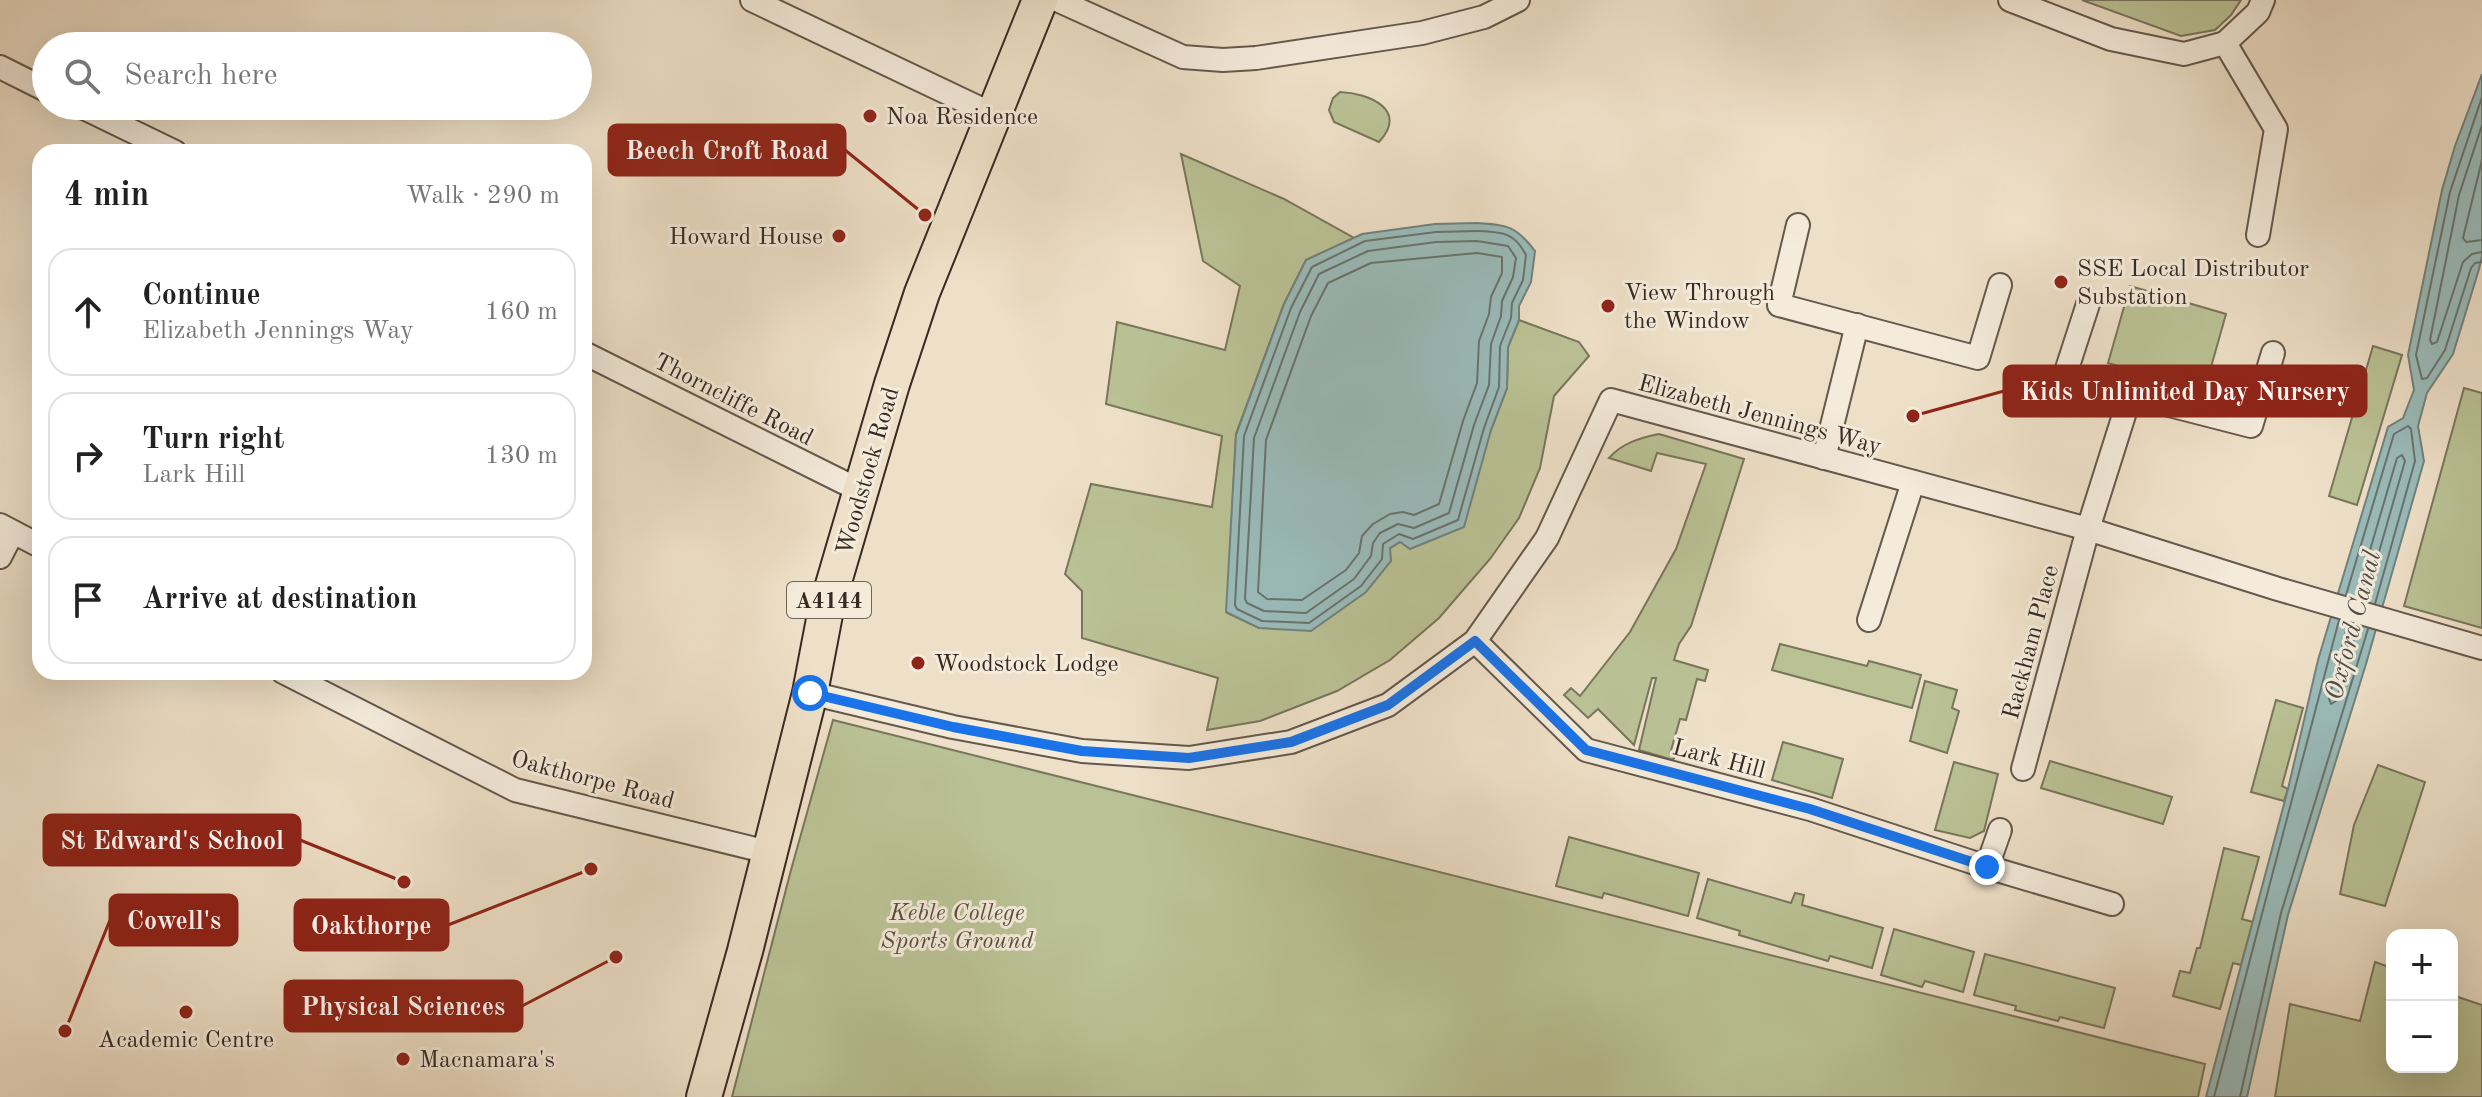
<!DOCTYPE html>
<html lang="en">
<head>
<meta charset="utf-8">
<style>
  :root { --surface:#fff; --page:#f2f2f2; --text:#222; --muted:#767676; --line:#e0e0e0 }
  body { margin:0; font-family:"Old Standard TT",serif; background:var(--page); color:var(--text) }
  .controls { position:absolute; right:24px; bottom:24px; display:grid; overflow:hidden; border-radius:16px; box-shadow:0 8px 32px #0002 }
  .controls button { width:72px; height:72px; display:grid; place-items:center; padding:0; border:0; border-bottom:2px solid var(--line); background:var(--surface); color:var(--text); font:40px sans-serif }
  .stop { position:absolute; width:24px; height:24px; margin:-18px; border:6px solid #1a73e8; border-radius:50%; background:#fff }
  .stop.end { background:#1a73e8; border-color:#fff; box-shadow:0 2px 8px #0008 }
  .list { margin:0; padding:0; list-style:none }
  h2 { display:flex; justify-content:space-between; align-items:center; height:104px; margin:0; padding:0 32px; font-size:34px }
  h2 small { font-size:26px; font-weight:400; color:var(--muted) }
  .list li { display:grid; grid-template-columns:52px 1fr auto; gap:24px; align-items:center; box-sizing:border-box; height:128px; margin:0 16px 16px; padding:0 16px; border:2px solid var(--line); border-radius:24px }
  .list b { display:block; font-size:30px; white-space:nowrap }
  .list p { margin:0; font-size:26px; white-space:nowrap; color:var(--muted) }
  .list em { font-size:26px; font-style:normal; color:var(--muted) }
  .icon { flex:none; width:44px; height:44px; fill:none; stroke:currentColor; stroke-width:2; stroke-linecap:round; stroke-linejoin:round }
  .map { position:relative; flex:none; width:2482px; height:1097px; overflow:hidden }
  .search { position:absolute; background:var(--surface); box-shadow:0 8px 32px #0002; left:32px; top:32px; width:560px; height:88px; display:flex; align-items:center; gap:20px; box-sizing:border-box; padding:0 28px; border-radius:44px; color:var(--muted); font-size:30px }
  .panel { position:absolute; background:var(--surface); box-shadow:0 8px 32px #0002; left:32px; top:144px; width:560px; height:536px; border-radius:24px }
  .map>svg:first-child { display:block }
  .green { fill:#bac295; stroke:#78765c; stroke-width:2 }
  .water { fill:#9abcbb; stroke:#72827e; stroke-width:2 }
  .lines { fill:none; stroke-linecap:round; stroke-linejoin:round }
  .shore { stroke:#68736e; stroke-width:2 }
  .minor-casing { stroke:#65584c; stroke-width:26 }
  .primary-casing { stroke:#372a22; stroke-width:38 }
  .minor { stroke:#f4ebdb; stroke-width:22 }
  .primary { stroke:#eee0c8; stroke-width:34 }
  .route { stroke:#1a73e8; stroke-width:10 }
  .poi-dot { fill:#8f2418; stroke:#f4ebdb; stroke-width:3 }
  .labels { text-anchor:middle; stroke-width:6; stroke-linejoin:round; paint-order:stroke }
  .shield { fill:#f4ebdb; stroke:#70645a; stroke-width:2 }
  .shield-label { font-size:22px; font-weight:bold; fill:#372a22 }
  .poi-label { font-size:24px; fill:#372a22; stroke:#f4ebdb; text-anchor:start }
  .street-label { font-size:24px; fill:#372a22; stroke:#f4ebdb }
  .park-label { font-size:24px; font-style:italic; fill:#58503f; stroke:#f4ebdb }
  .water-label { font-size:26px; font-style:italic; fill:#504e48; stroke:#f4ebdb }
  .leader { fill:none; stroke:#8f2418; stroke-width:3 }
  .callout-dot { fill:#8f2418; stroke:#f4ebdb; stroke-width:3 }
  .callout { fill:#8f2418; stroke:#8f2418; stroke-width:3 }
  .callout-label { font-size:26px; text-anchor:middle; font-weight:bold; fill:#fff }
</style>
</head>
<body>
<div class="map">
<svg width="2482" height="1097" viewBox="0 0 2482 1097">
  <rect width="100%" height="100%" fill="#eee0c8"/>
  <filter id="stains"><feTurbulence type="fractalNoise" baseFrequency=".0025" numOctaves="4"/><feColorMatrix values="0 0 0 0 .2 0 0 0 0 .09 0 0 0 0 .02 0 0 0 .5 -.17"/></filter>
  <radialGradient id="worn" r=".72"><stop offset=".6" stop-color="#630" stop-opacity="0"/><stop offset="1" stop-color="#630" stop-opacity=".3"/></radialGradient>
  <!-- green -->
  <g class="green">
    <path d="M2082 0H2241L2231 15 2215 30 2181 36Z"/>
    <path d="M1340 92C1369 93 1409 110 1379 142L1334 122 1329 110 1333 98Z"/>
    <path d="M1181 154 1284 199 1354 238 1306 260 1284 304 1236 434 1227 613 1259 628 1390 561 1389 549 1400 542 1491 430 1507 388 1508 347 1519 320 1579 342 1589 356 1554 396 1540 468 1519 518 1490 559 1439 618 1390 660 1337 691 1260 721 1207 730 1218 678 1082 638V591L1065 574 1091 484 1212 507 1222 436 1106 404 1117 322 1225 350 1240 286 1203 261Z"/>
    <path d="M2130 286 2226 314 2204 392 2108 363Z"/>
    <path d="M2373 346 2402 355 2357 505 2329 496Z"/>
    <path d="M2464 388 2482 393V628L2404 606Z"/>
    <path d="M1659 434 1744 459 1691 626 1679 644 1674 660 1708 670 1705 681 1697 679 1686 720 1680 719 1670 754 1675 756 1673 760 1639 750 1656 678H1652L1634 745 1598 709 1588 718 1564 695 1571 688 1580 696 1630 632 1676 549 1706 464 1657 453 1651 471 1609 458C1622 443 1640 438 1659 434Z"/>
    <path d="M1780 644 1867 666 1869 661 1921 675 1912 708 1772 670Z"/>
    <path d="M1925 681 1957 690 1952 708 1959 711 1947 753 1910 741Z"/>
    <path d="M2276 700 2303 708 2282 786 2288 789 2284 801 2251 792Z"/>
    <path d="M833 720 2205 1064 2198 1097H732L791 870Z"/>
    <path d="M1783 742 1843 759 1832 798 1772 780Z"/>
    <path d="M2050 761 2172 797 2163 824 2041 788Z"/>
    <path d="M1954 762 1998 774 1984 831 1970 838 1935 830Z"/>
    <path d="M2378 765 2425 782 2385 906 2340 894 2354 825Z"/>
    <path d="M1569 837 1699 873 1688 916 1604 893 1602 898 1556 886Z"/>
    <path d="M2224 848 2259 857 2242 919 2253 922 2241 965 2233 963 2220 1009 2173 996 2180 971 2190 973 2197 948H2200Z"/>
    <path d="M1708 879 1791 903 1795 893 1804 895 1802 905 1883 928 1872 968 1830 956 1828 961 1739 935 1740 931 1697 918Z"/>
    <path d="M1894 929 1974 952 1963 992 1925 981 1922 987 1881 975Z"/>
    <path d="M1985 954 2115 988 2104 1028 2060 1017 2058 1021 2015 1010 2016 1006 1974 995Z"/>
    <path d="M2375 962 2392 968V1067H2452V995L2482 1005V1097H2275L2290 1004 2360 1021Z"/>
  </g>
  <!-- water -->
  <g class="water">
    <path d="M2482 74V256L2479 269 2453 354 2427 393 2418 426 2424 461 2366 664 2288 915 2247 1097H2206L2288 789 2318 660 2388 427 2403 418 2414 390 2408 355 2442 190 2455 146Z"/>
    <path d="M1477 223C1508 225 1516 226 1535 251L1531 282 1519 306V320L1508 347 1507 388 1491 430 1464 527 1410 549 1400 542 1390 548 1391 561 1366 592 1311 631 1259 628 1226 612 1236 435 1284 304 1306 260 1362 234 1435 224Z"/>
  </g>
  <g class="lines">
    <!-- shore -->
    <g class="shore">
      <path d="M2482 97 2450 192 2416 355 2422 379 2427 378 2445 350 2471 268 2475 263 2482 262"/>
      <path d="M2482 125 2459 195 2430 340 2432 344 2437 342 2463 262 2472 254 2482 252"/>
      <path d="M2482 160 2463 238 2466 242 2482 240"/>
      <path d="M1477 231C1502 232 1514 232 1526 255L1523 280 1512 303 1511 318 1500 346 1499 387 1484 428 1458 520 1413 539 1399 534 1383 544 1382 559 1361 586 1309 623 1262 621 1237 609 1235 605 1244 436 1291 308 1312 267 1365 241 1436 232Z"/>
      <path d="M1477 241 1508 246 1516 258 1513 277 1502 301 1501 316 1491 344 1489 385 1474 425 1449 513 1414 528 1398 524 1380 533 1373 543 1371 556 1354 579 1306 613 1264 611 1247 603 1245 599 1254 438 1300 312 1319 274 1368 251 1436 242Z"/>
      <path d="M1477 253 1502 257V273L1491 297 1489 314 1479 341 1477 383 1463 421 1439 504 1414 515 1403 512 1390 514 1373 524 1362 536 1359 553 1346 570 1302 600 1267 599 1258 592 1266 440 1311 316 1328 283 1371 263Z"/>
      <path d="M2346 595 2394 434 2408 426 2411 429 2415 461 2375 604"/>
      <path d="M2356 598 2397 458 2402 455 2405 461 2365 601"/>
      <path d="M2348 623 2329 699 2331 704 2336 701 2358 626"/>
      <path d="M2214 1097 2339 620"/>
      <path d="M2240 1097 2281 913 2368 629"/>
    </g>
    <!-- minor casing -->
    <g class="minor-casing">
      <g id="minor">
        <path d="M752 0 996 116"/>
        <path d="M1057 0 1183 57 1223 60 1256 58 1422 33 1484 17 1518 0"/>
        <path d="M2010 0 2111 39 2184 54 2225 43 2258 12 2263 0"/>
        <path d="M2225 43 2276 129 2258 235"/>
        <path d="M0 67 46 90"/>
        <path d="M80 106 175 152"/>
        <path d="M1798 225 1779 305 1978 358 2000 285"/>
        <path d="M2088 304 2064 378 2251 426 2273 353"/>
        <path d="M584 353 861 491"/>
        <path d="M1824 458 1857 325"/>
        <path d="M0 525 40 546"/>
        <path d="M0 557 13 532"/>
        <path d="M1869 620 1913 482"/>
        <path d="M1475 641 1586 750 1810 809 1987 867 2112 904"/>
        <path d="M283 672 515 790 768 852"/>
        <path d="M810 693 953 727 1082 751 1189 758 1291 742 1388 705 1475 641 1547 538 1611 400 2088 529 2278 589 2482 648"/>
        <path d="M2023 769 2088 529 2130 396"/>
        <path d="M1987 867 2000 830"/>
      </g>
    </g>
    <!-- primary casing -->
    <g class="primary-casing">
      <path id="primary" d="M704 1097 745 951 810 693 826 609 892 384 922 293 1040 0"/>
    </g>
    <!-- minor -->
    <use href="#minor" class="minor"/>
    <!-- primary -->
    <use href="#primary" class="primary"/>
  </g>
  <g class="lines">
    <!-- route -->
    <path class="route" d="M810 693 953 727 1082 751 1189 758 1291 742 1388 705 1475 641 1586 750 1810 809 1987 867"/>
  </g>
  <!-- markers -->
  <g class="poi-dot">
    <circle cx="870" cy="116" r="8"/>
    <circle cx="839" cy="236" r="8"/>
    <circle cx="2061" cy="282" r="8"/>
    <circle cx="1608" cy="306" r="8"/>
    <circle cx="918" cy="663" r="8"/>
    <circle cx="186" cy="1012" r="8"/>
    <circle cx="403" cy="1059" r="8"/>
  </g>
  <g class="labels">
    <!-- shield labels -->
    <rect class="shield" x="787" y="582" width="84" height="36" rx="6"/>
    <g class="shield-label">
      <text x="829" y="608">A4144</text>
    </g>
    <!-- poi labels -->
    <g class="poi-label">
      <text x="886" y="124">Noa Residence</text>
      <text x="823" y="244" text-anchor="end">Howard House</text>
      <text x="2077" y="276">SSE Local Distributor<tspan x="2077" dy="28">Substation</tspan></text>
      <text x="1624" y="300">View Through<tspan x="1624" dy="28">the Window</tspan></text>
      <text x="934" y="671">Woodstock Lodge</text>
      <text x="186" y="1047" text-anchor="middle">Academic Centre</text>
      <text x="419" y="1067">Macnamara's</text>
    </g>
    <!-- street labels -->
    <g class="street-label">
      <text transform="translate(734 399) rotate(27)" y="8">Thorncliffe Road</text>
      <text transform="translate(1760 414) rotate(15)" y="8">Elizabeth Jennings Way</text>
      <text transform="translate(867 471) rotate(-74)" y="8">Woodstock Road</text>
      <text transform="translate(2030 642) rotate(-75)" y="8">Rackham Place</text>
      <text transform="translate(1719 758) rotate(15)" y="8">Lark Hill</text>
      <text transform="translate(593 779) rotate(15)" y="8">Oakthorpe Road</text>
    </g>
    <!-- park labels -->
    <g class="park-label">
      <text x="957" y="920">Keble College<tspan x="957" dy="28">Sports Ground</tspan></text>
    </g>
    <!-- water labels -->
    <g class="water-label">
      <text transform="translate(2352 625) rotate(-75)" y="9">Oxford Canal</text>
    </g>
  </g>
  <!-- callouts -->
  <path class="leader" d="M925 215L845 150M1913 416L2004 391M404 882L300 840M65 1031L110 920M591 869L448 925M616 957L522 1006"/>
  <g class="callout-dot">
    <circle cx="925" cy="215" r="8"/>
    <circle cx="1913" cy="416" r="8"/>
    <circle cx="404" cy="882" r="8"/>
    <circle cx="65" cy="1031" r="8"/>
    <circle cx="591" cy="869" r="8"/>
    <circle cx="616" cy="957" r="8"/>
  </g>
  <g class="callout">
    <rect x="609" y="125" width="236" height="50" rx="8"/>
    <rect x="2004" y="366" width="362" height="50" rx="8"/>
    <rect x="44" y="815" width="256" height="50" rx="8"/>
    <rect x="110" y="895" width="127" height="50" rx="8"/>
    <rect x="295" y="900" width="153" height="50" rx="8"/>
    <rect x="285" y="981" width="237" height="50" rx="8"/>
  </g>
  <g class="callout-label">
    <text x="727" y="159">Beech Croft Road</text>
    <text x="2185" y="400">Kids Unlimited Day Nursery</text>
    <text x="172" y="849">St Edward's School</text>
    <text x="174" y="929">Cowell's</text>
    <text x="371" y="934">Oakthorpe</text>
    <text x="403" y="1015">Physical Sciences</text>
  </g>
  <rect width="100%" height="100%" filter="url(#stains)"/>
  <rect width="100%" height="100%" fill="url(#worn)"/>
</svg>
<div class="controls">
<button>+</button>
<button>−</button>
</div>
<div class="stop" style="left:810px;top:693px"></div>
<div class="stop end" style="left:1987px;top:867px"></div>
<div class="search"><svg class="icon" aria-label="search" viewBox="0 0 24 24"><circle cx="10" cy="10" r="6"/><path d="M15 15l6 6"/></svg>Search here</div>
<section class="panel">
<h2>4 min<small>Walk · 290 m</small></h2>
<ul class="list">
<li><svg class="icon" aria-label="ahead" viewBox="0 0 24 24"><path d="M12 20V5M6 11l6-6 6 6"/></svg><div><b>Continue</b><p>Elizabeth Jennings Way</p></div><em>160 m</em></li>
<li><svg class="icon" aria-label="right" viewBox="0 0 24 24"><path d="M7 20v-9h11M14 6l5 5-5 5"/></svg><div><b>Turn right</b><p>Lark Hill</p></div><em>130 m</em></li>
<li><svg class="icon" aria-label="arrive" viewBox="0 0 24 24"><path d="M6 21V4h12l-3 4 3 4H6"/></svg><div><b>Arrive at destination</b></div></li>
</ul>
</section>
</div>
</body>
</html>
